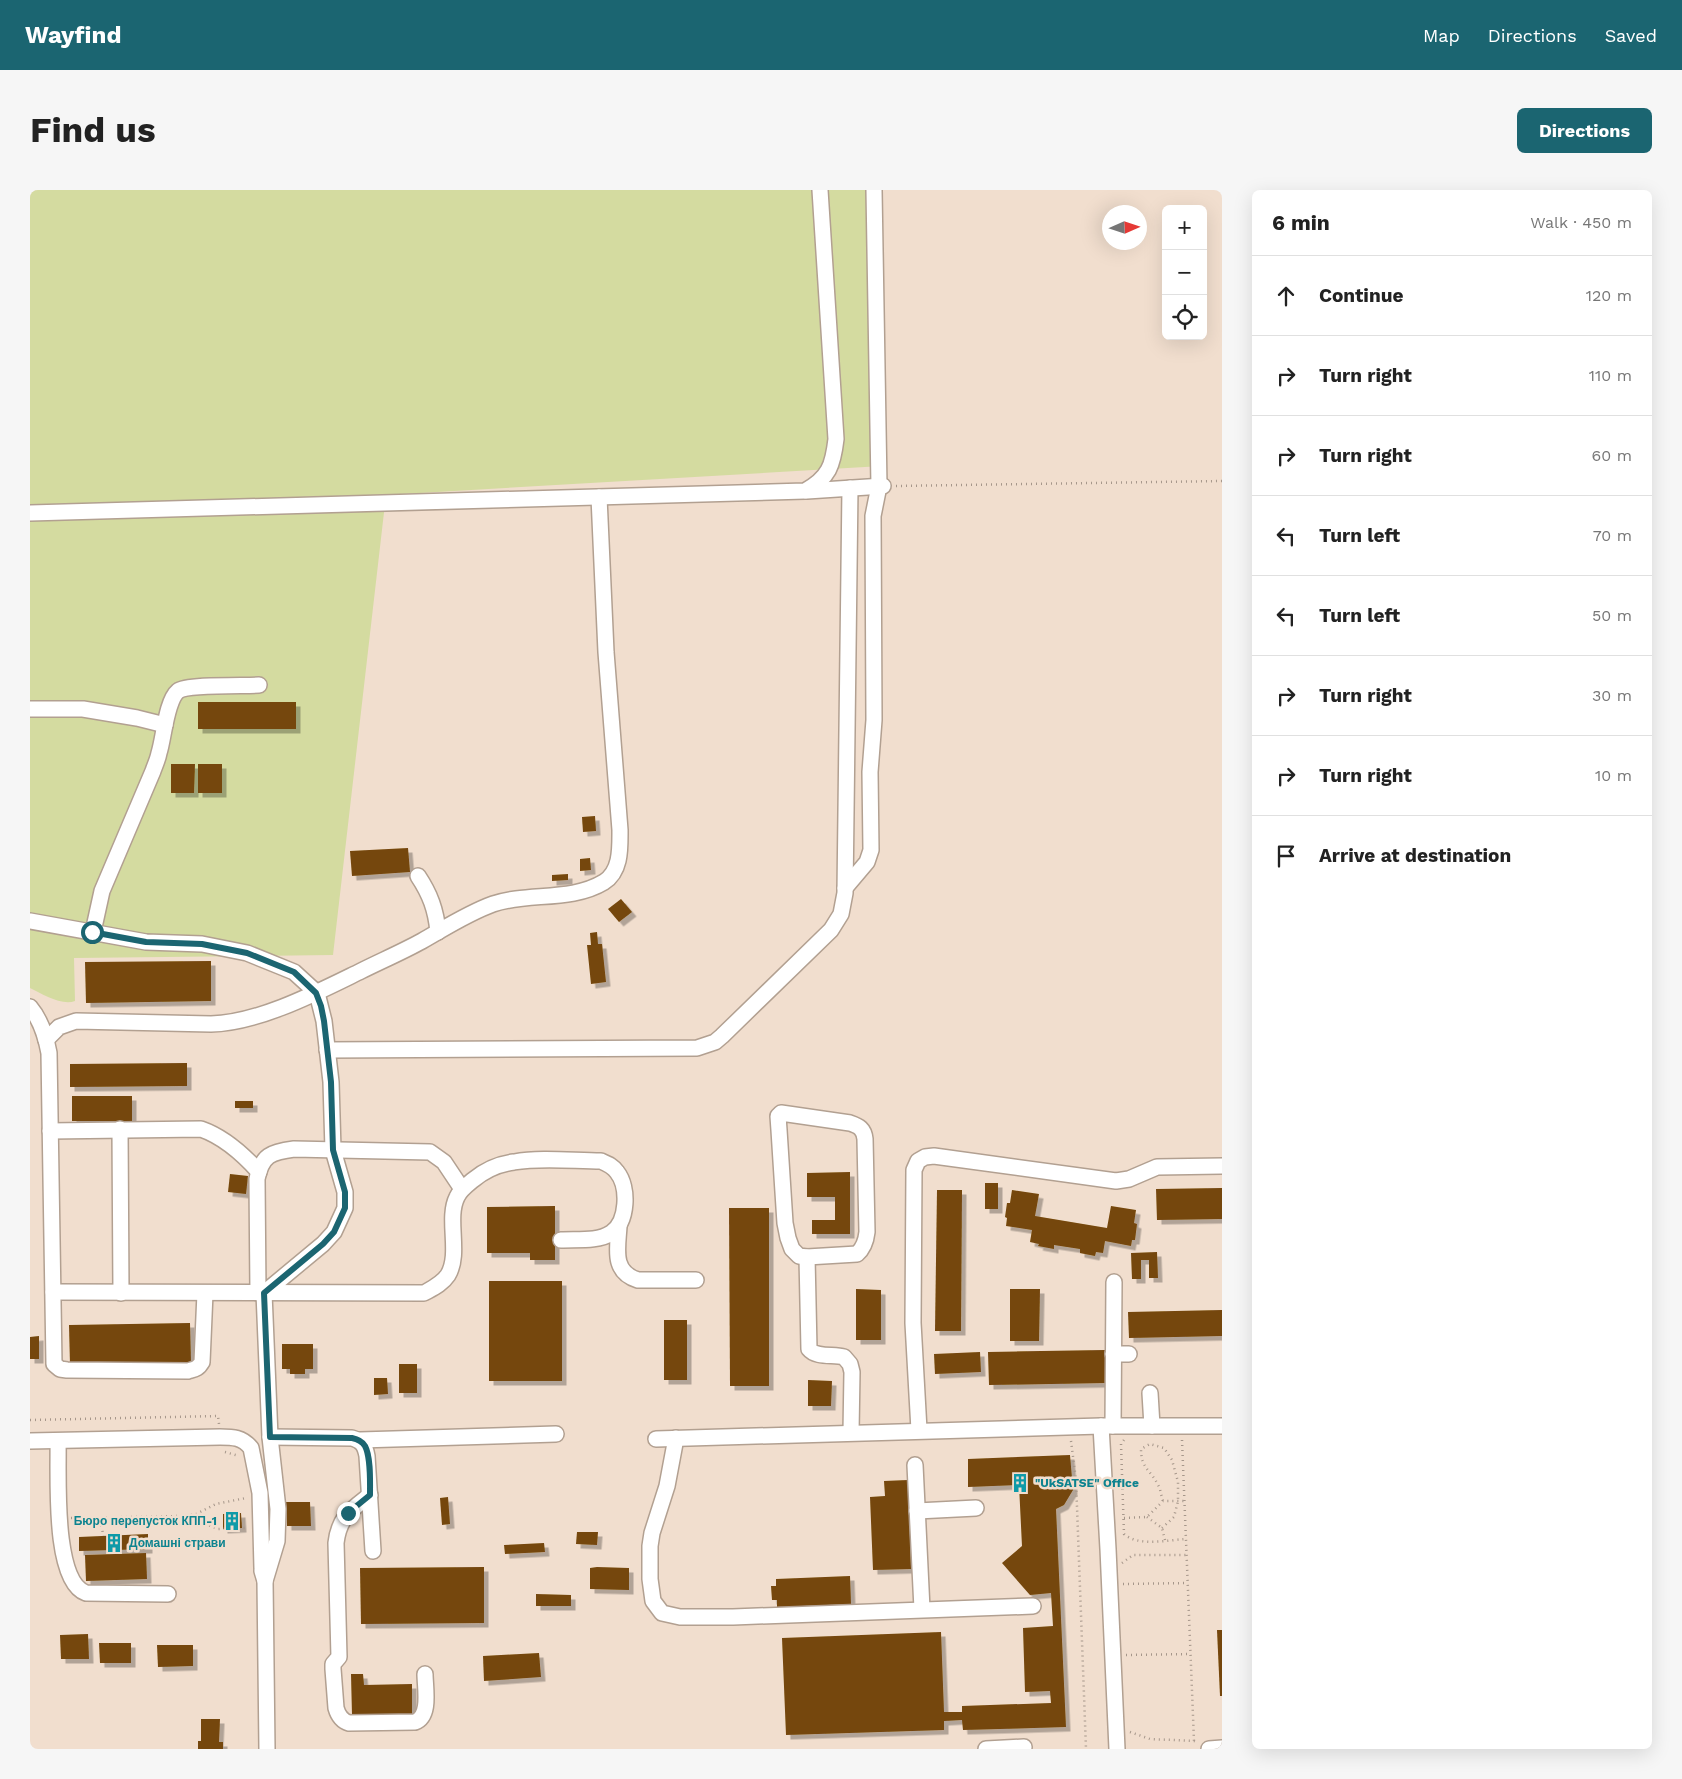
<!DOCTYPE html>
<html lang="en">
<head>
<meta charset="utf-8">
<style>
  :root { --surface:#fff; --page:#f6f6f6; --text:#222; --muted:#767676; --line:#e0e0e0; --accent:#1b6571 }
  body { margin:0; font-family:"Work Sans",sans-serif; background:var(--page); color:var(--text) }
  .controls { position:absolute; right:15px; top:15px; display:grid; overflow:hidden; border-radius:8px; box-shadow:0 5px 20px #0002 }
  .controls button { width:45px; height:45px; display:grid; place-items:center; padding:0; border:0; border-bottom:1px solid var(--line); background:var(--surface); color:var(--text); font:25px sans-serif }
  .compass { position:absolute; left:1072px; top:15px; width:45px; height:45px; border-radius:50%; background:var(--surface); box-shadow:0 5px 20px #0002; rotate:87deg }
  .stop { position:absolute; width:15px; height:15px; margin:-11px; border:4px solid #1b6571; border-radius:50%; background:#fff }
  .stop.end { background:#1b6571; border-color:#fff; box-shadow:0 1px 5px #0008 }
  .list { margin:0; padding:0; list-style:none }
  h2 { display:flex; justify-content:space-between; align-items:center; height:65px; margin:0; padding:0 20px; font-size:21px }
  h2 small { font-size:16px; font-weight:400; color:var(--muted) }
  .list li { display:grid; grid-template-columns:32px 1fr auto; gap:15px; align-items:center; box-sizing:border-box; height:80px; padding:0 20px; border-top:1px solid var(--line) }
  .list b { display:block; font-size:19px; white-space:nowrap }
  .list em { font-size:16px; font-style:normal; color:var(--muted) }
  .icon { flex:none; width:28px; height:28px; fill:none; stroke:currentColor; stroke-width:2; stroke-linecap:round; stroke-linejoin:round }
  .map { position:relative; flex:none; width:1192px; height:1559px; overflow:hidden; border-radius:8px }
  header { display:flex; align-items:center; gap:30px; box-sizing:border-box; height:70px; padding:0 25px; background:var(--accent); color:#fff }
  header strong { font-size:24px }
  nav { display:flex; gap:28px; margin-inline-start:auto; font-size:18px }
  .intro { display:flex; align-items:center; justify-content:space-between; box-sizing:border-box; height:120px; padding:0 30px }
  h1 { margin:0; font-size:35px }
  .button { padding:12px 22px; border-radius:8px; background:var(--accent); color:#fff; font-size:18px; font-weight:700 }
  main { display:flex; gap:30px; padding:0 30px }
  aside { flex:1; background:var(--surface); border-radius:8px; box-shadow:0 5px 20px #0002 }
  .map>svg:first-child { display:block }
  .green { fill:#d4dba0 }
  .building { fill:#744609; filter:url(#shadow) }
  .lines { fill:none; stroke-linecap:round; stroke-linejoin:round }
  .minor-casing { stroke:#b2a091; stroke-width:18 }
  .path { stroke:#a5968a; stroke-width:2.5; stroke-dasharray:1 4; stroke-linecap:butt }
  .minor { stroke:#fff; stroke-width:15 }
  .route { stroke:#1b6571; stroke-width:6 }
  .labels { text-anchor:middle; stroke-width:5; stroke-linejoin:round; paint-order:stroke }
  .culture-label { font-size:12px; font-weight:bold; fill:#0d838f; stroke:#f1dece; text-anchor:start }
</style>
</head>
<body>
<header>
<strong>Wayfind</strong>
<nav><a>Map</a><a>Directions</a><a>Saved</a></nav>
</header>
<div class="intro"><h1>Find us</h1><a class="button">Directions</a></div>
<main>
<div class="map">
<svg width="1192" height="1559" viewBox="0 0 1192 1559">
  <defs>
    <filter id="shadow"><feDropShadow dx="4.5" dy="4.5" stdDeviation="0" flood-color="#0004"/></filter>
  </defs>
  <rect width="100%" height="100%" fill="#f1dece"/>
  <!-- green -->
  <path class="green" d="M0 0H852V276L356 305 303 765 44 768 45 811C32 816 12 804 0 798Z"/>
  <!-- building -->
  <g class="building">
    <rect x="168" y="512" width="98" height="27"/>
    <path d="M141 574H165L164 603H141Z"/>
    <rect x="168" y="574" width="24" height="29"/>
    <path d="M565 626 566 641 553 642 552 627Z"/>
    <path d="M378 658 380 682 322 686 320 661Z"/>
    <path d="M560 668 561 680 550 681V669Z"/>
    <path d="M538 684V690L522 691V685Z"/>
    <path d="M591 709 602 722 589 732 578 719Z"/>
    <path d="M567 742 568 754H572L576 792 561 794 557 755H561L560 743Z"/>
    <path d="M181 771V811L56 813 55 772Z"/>
    <path d="M157 873V896L40 897V874Z"/>
    <rect x="42" y="906" width="60" height="25"/>
    <rect x="205" y="911" width="18" height="7"/>
    <path d="M820 982V1044H782V1030H805V1007H777V983Z"/>
    <path d="M200 984 218 986 216 1004 198 1002Z"/>
    <rect x="955" y="993" width="13" height="26"/>
    <path d="M1192 998V1029L1127 1030 1126 999Z"/>
    <path d="M907 1000H932L931 1141H905Z"/>
    <path d="M982 1000 1009 1004 1005 1026 1077 1038 1081 1016 1106 1020 1104 1033 1107 1034 1105 1050H1102L1101 1056 1075 1051 1073 1063 1066 1062 1065 1066 1050 1063V1059L1024 1055V1059L1008 1056 1009 1054 1000 1052 1002 1040 976 1036 977 1028 975 1027 977 1013H980Z"/>
    <path d="M525 1016V1070H500V1063H457V1017Z"/>
    <path d="M699 1018H739V1196H700Z"/>
    <path d="M1127 1062 1128 1088H1119V1070H1111V1089H1102L1101 1063Z"/>
    <rect x="459" y="1091" width="73" height="100"/>
    <path d="M826 1099 851 1100V1150H826Z"/>
    <path d="M980 1099H1010L1009 1151H980Z"/>
    <path d="M1192 1120V1146L1099 1148 1098 1122Z"/>
    <rect x="634" y="1130" width="23" height="60"/>
    <path d="M160 1133 161 1173 40 1175 39 1135Z"/>
    <path d="M9 1146V1169H0V1147Z"/>
    <path d="M252 1154H283V1179H275V1184H260V1179H252Z"/>
    <path d="M1075 1160 1076 1193 959 1195 958 1162Z"/>
    <path d="M950 1162 951 1182 905 1184 904 1164Z"/>
    <rect x="369" y="1174" width="18" height="29"/>
    <path d="M344 1188H357L358 1204 344 1205Z"/>
    <path d="M778 1190 802 1191 801 1216H778Z"/>
    <path d="M1040 1265 1043 1300 1034 1315 1026 1319 1036 1537 933 1540 932 1530 914 1531V1540L756 1545 752 1448 911 1442 914 1522H932V1516L1021 1513 1020 1501 995 1502 993 1438 1023 1436 1021 1403 1000 1405 972 1373 992 1356 989 1295 938 1297V1269Z"/>
    <path d="M878 1290 881 1379 843 1380 840 1307 855 1306 854 1291Z"/>
    <path d="M418 1307 420 1334 412 1335 410 1308Z"/>
    <path d="M256 1312H280L281 1336H257Z"/>
    <path d="M211 1323 212 1338 193 1339V1324Z"/>
    <path d="M547 1342H568L567 1355 546 1354Z"/>
    <path d="M118 1344V1359L49 1361V1347Z"/>
    <path d="M514 1353 515 1362 475 1364 474 1355Z"/>
    <path d="M116 1363 117 1389 56 1391 55 1365Z"/>
    <path d="M454 1377V1433L331 1434 330 1378Z"/>
    <path d="M567 1377 599 1378V1400L560 1399V1378Z"/>
    <path d="M820 1386 821 1414 747 1417V1410H742L741 1396H746V1389Z"/>
    <path d="M506 1404 541 1405V1416H506Z"/>
    <path d="M1187 1440H1192V1506H1190Z"/>
    <path d="M58 1444 59 1469H31L30 1445Z"/>
    <path d="M69 1453H101V1473H70Z"/>
    <path d="M127 1455H163V1476L128 1477Z"/>
    <path d="M509 1463 511 1487 454 1491 453 1466Z"/>
    <path d="M321 1484H333L334 1495 382 1494V1524L322 1525Z"/>
    <path d="M171 1529H190L189 1552H193V1559H168V1551H171Z"/>
  </g>
  <g class="lines">
    <!-- minor casing -->
    <g class="minor-casing">
      <g id="minor">
        <path d="M777 301 853 296"/>
        <path d="M0 323 775 301C799 288 803 275 806 249L790 0"/>
        <path d="M0 519H53L107 528 135 535"/>
        <path d="M388 686C400 704 406 720 408 742"/>
        <path d="M815 698 837 672 841 660 840 582 844 530 843 326 849 296 844 0"/>
        <path d="M0 731 116 752 172 754 217 763 264 782 287 803 294 831 301 892 303 960 315 1002V1018L304 1042 293 1054 234 1103 240 1247 248 1319 247 1351 235 1391"/>
        <path d="M63 742 72 701 123 581C125 575 128 569 129 563 134 548 136 511 148 501 157 494 215 496 229 495"/>
        <path d="M0 817C11 830 16 847 19 863L24 1174 30 1179 37 1180 158 1181C165 1179 168 1179 172 1172L175 1103"/>
        <path d="M16 850 29 837 46 831 181 834C229 833 288 802 331 781 351 771 372 762 392 751 415 738 438 723 463 714 498 702 541 712 574 692 591 681 590 659 590 640L576 462 569 307"/>
        <path d="M297 860 667 858 685 852 692 846 801 740 811 724 815 703 820 298"/>
        <path d="M751 923 820 933C829 936 834 939 835 949L837 1042C836 1051 834 1058 827 1064L777 1067 769 1066 762 1059 758 1048 755 1033 749 940 748 926Z"/>
        <path d="M90 939 91 1103"/>
        <path d="M20 941 171 939C194 947 212 963 229 982"/>
        <path d="M589 1036C588 1057 581 1082 608 1090H666"/>
        <path d="M777 1067 779 1159C786 1168 804 1164 814 1167L820 1174 822 1182 821 1242"/>
        <path d="M23 1102 394 1103C403 1098 412 1094 418 1085 431 1063 416 1029 427 1007 430 1000 437 995 443 990 455 980 468 974 484 972 511 967 544 971 571 971 578 974 583 976 587 982 599 997 598 1032 581 1043 568 1052 546 1049 531 1050"/>
        <path d="M228 1103 227 989C232 965 241 962 264 959L400 962 414 972 432 999"/>
        <path d="M1083 1164H1099"/>
        <path d="M1120 1203 1122 1236"/>
        <path d="M1071 1236 1078 1359 1087 1559"/>
        <path d="M1083 1236 1084 1092"/>
        <path d="M889 1240 883 1133 884 980 888 971 895 967 904 966 1086 991 1099 989 1127 977 1192 976"/>
        <path d="M240 1247 322 1248C332 1251 335 1255 337 1266L343 1361"/>
        <path d="M646 1248 637 1296 622 1343 620 1356V1389L623 1411 632 1423 650 1427H703L1003 1416"/>
        <path d="M626 1249 1071 1236H1192"/>
        <path d="M330 1250 526 1244"/>
        <path d="M0 1251 190 1247C203 1247 212 1247 221 1258L230 1303 232 1378"/>
        <path d="M28 1251C29 1282 22 1391 56 1403L138 1404"/>
        <path d="M885 1275 892 1419"/>
        <path d="M340 1305C321 1320 309 1327 306 1353L309 1467 303 1474V1479L306 1518C308 1525 312 1531 319 1533L385 1532C401 1526 395 1498 395 1484"/>
        <path d="M887 1321 946 1318"/>
        <path d="M232 1381 235 1391 237 1559"/>
        <path d="M956 1559 994 1557"/>
        <path d="M1179 1559 1192 1558"/>
      </g>
    </g>
    <!-- path -->
    <g class="path">
      <path d="M866 296 1192 291"/>
      <path d="M0 1230 188 1226 189 1234"/>
      <path d="M1094 1250 1091 1254 1094 1344C1109 1357 1137 1350 1156 1349"/>
      <path d="M1152 1250 1164 1551"/>
      <path d="M1041 1251 1046 1290 1056 1559"/>
      <path d="M195 1262 209 1266"/>
      <path d="M1117 1327 1132 1338 1135 1350"/>
      <path d="M41 1328 150 1326 166 1324 186 1314 216 1308"/>
      <path d="M1094 1328 1117 1327 1133 1311H1155"/>
      <path d="M50 1336 171 1332 188 1339 217 1338"/>
      <path d="M72 1336 73 1346"/>
      <path d="M1132 1338 1144 1327 1148 1311V1292L1142 1270 1134 1258 1120 1254 1111 1259C1111 1279 1121 1280 1128 1295 1131 1300 1131 1306 1133 1311"/>
      <path d="M1092 1373 1103 1365H1156"/>
      <path d="M1093 1394 1158 1393"/>
      <path d="M1096 1465 1161 1464"/>
      <path d="M1100 1542 1120 1549 1166 1551"/>
    </g>
    <!-- minor -->
    <use href="#minor" class="minor"/>
  </g>
  <g class="lines">
    <!-- route -->
    <path class="route" d="M62 742 116 752 172 754 217 763 264 782 286 803 291 816 294 831 301 892 303 960 315 1002V1018L304 1042 293 1054 234 1103 240 1247 322 1248C327 1249 332 1251 335 1256 341 1267 340 1292 340 1305L318 1323"/>
  </g>
  <!-- icons -->
  <defs>
    <g id="building-bare" transform="scale(1.5)"><path d="M-4-6H4V6H1V3H-1V6H-4ZM-2.5-4.3h1.7v1.8h-1.7ZM.8-4.3h1.7v1.8H.8ZM-2.5-1h1.7V.8h-1.7ZM.8-1h1.7V.8H.8Z" fill="#0f9aa8" stroke="#f1dece" stroke-width="2.5" paint-order="stroke"/></g>
  </defs>
  <g fill-rule="evenodd">
    <use href="#building-bare" x="990" y="1293"/>
    <use href="#building-bare" x="202" y="1331"/>
    <use href="#building-bare" x="84" y="1353"/>
  </g>
  <g class="labels">
    <!-- culture labels -->
    <g class="culture-label">
      <text x="1005" y="1297">"UkSATSE" Office</text>
      <text x="187" y="1335" text-anchor="end">Бюро перепусток КПП-1</text>
      <text x="99" y="1357">Домашні страви</text>
    </g>
  </g>
</svg>
<div class="controls">
<button>+</button>
<button>−</button>
<button><svg class="icon" aria-label="locate" viewBox="0 0 24 24"><circle cx="12" cy="12" r="6"/><path d="M12 2v4M12 18v4M2 12h4M18 12h4"/></svg></button>
</div>
<svg class="compass" viewBox="-18 -18 36 36"><path d="M0-13l5 13h-10z" fill="#e53935"/><path d="M0 13l5-13h-10z" fill="#767676"/></svg>
<div class="stop" style="left:62px;top:742px"></div>
<div class="stop end" style="left:318px;top:1323px"></div>
</div>
<aside>
<h2>6 min<small>Walk · 450 m</small></h2>
<ul class="list">
<li><svg class="icon" aria-label="ahead" viewBox="0 0 24 24"><path d="M12 20V5M6 11l6-6 6 6"/></svg><div><b>Continue</b></div><em>120 m</em></li>
<li><svg class="icon" aria-label="right" viewBox="0 0 24 24"><path d="M7 20v-9h11M14 6l5 5-5 5"/></svg><div><b>Turn right</b></div><em>110 m</em></li>
<li><svg class="icon" aria-label="right" viewBox="0 0 24 24"><path d="M7 20v-9h11M14 6l5 5-5 5"/></svg><div><b>Turn right</b></div><em>60 m</em></li>
<li><svg class="icon" aria-label="left" viewBox="0 0 24 24"><path d="M17 20v-9H6M10 6l-5 5 5 5"/></svg><div><b>Turn left</b></div><em>70 m</em></li>
<li><svg class="icon" aria-label="left" viewBox="0 0 24 24"><path d="M17 20v-9H6M10 6l-5 5 5 5"/></svg><div><b>Turn left</b></div><em>50 m</em></li>
<li><svg class="icon" aria-label="right" viewBox="0 0 24 24"><path d="M7 20v-9h11M14 6l5 5-5 5"/></svg><div><b>Turn right</b></div><em>30 m</em></li>
<li><svg class="icon" aria-label="right" viewBox="0 0 24 24"><path d="M7 20v-9h11M14 6l5 5-5 5"/></svg><div><b>Turn right</b></div><em>10 m</em></li>
<li><svg class="icon" aria-label="arrive" viewBox="0 0 24 24"><path d="M6 21V4h12l-3 4 3 4H6"/></svg><div><b>Arrive at destination</b></div></li>
</ul>
</aside>
</main>
</body>
</html>
